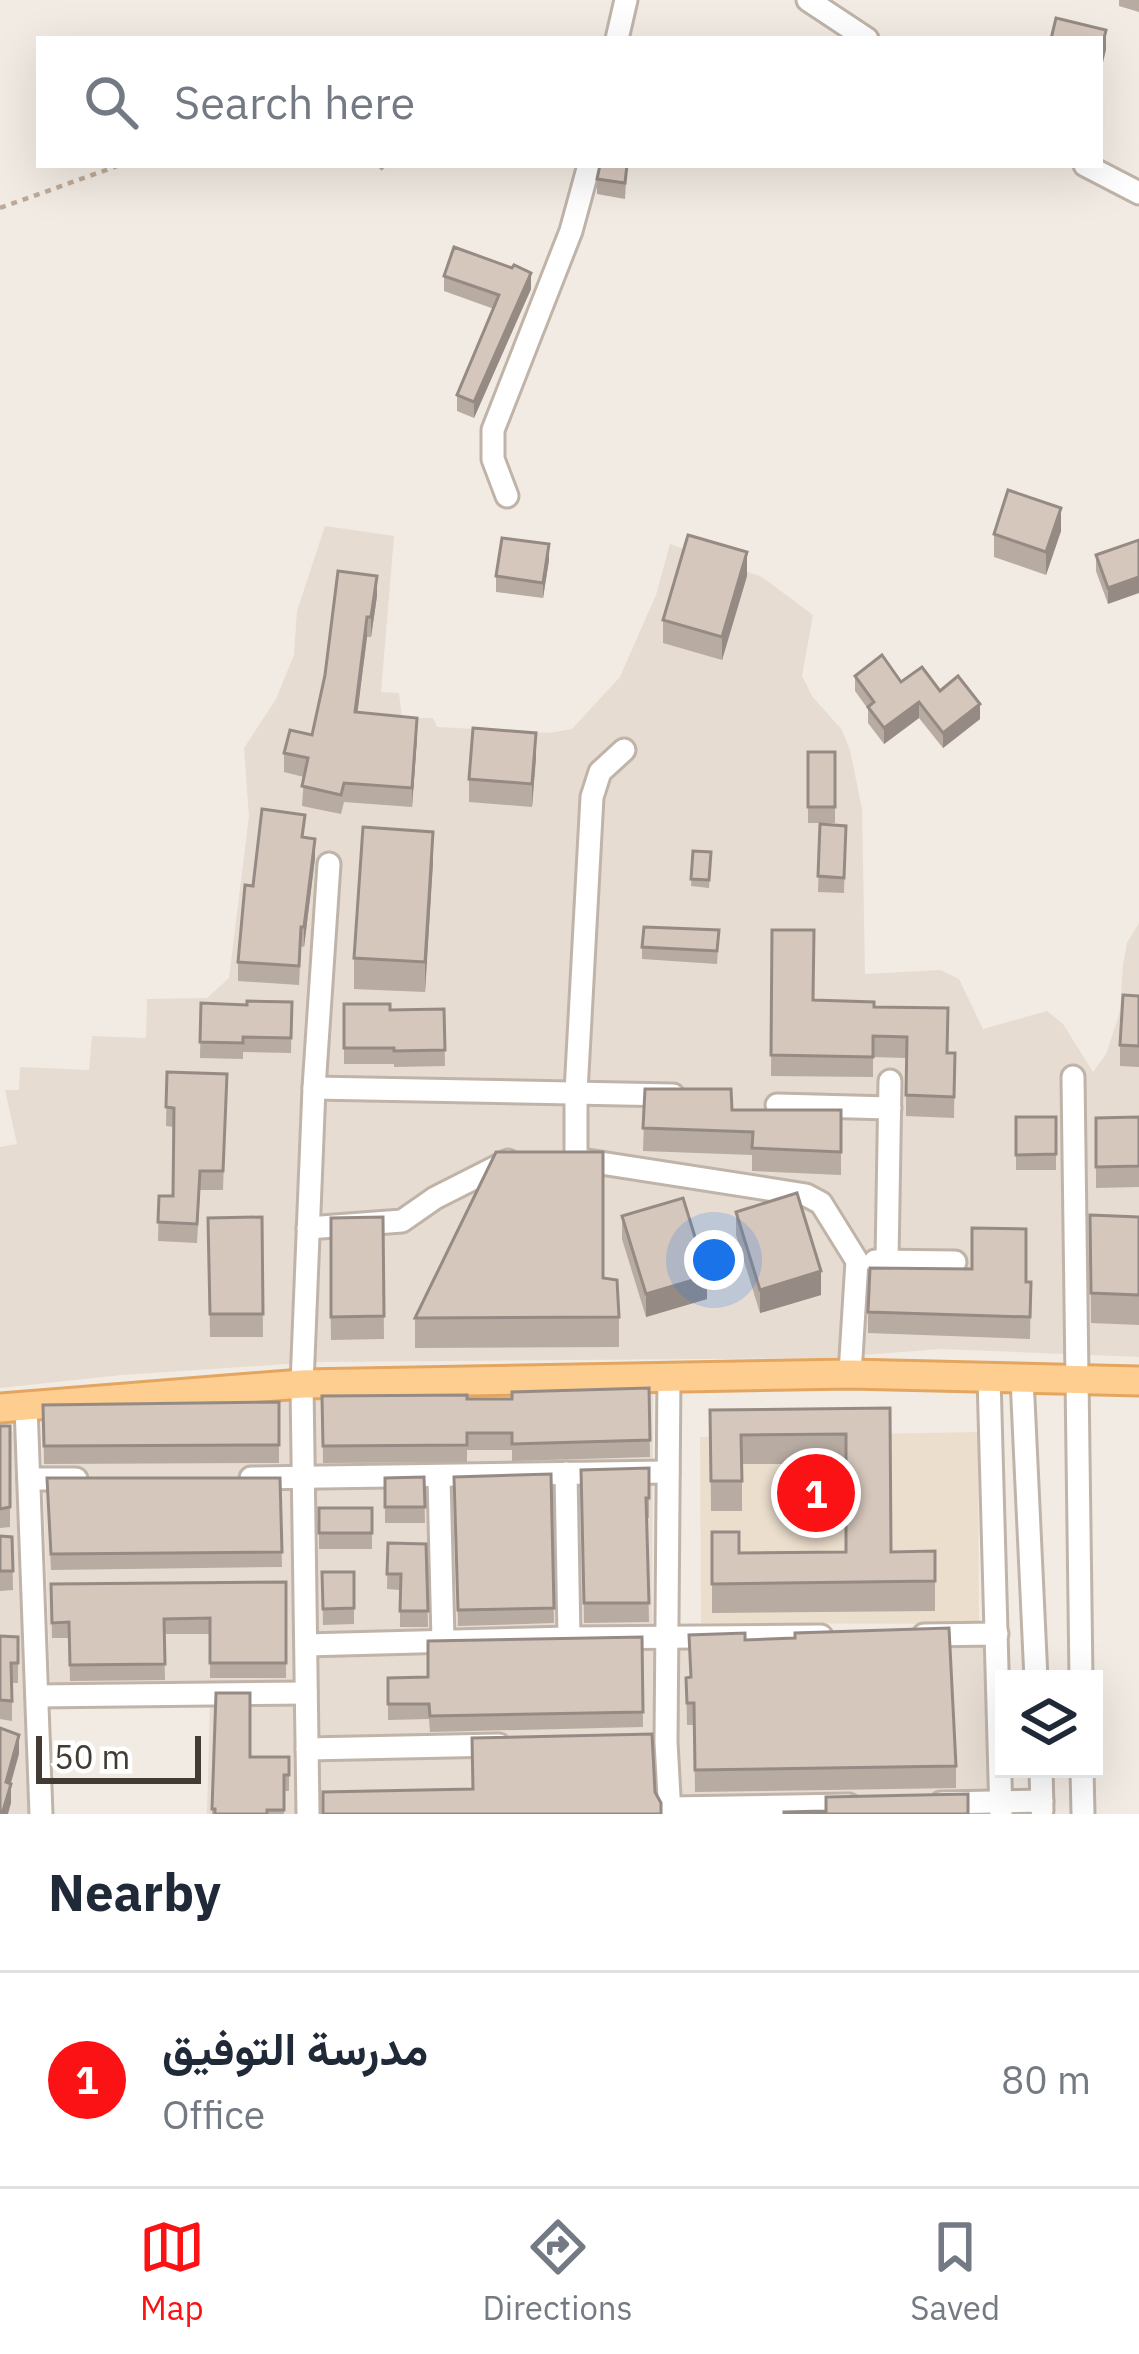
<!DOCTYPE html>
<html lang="en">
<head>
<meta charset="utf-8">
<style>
  :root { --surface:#fff; --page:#f6f6f7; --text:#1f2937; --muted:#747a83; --line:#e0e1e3; --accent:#fa1215 }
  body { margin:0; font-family:"IBM Plex Sans",Vazirmatn,sans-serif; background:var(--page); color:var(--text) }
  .controls { position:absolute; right:36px; bottom:36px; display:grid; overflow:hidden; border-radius:0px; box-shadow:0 12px 48px #0002 }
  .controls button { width:108px; height:108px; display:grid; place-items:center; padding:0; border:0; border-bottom:3px solid var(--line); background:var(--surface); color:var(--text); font:60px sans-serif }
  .scale { position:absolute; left:36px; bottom:30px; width:165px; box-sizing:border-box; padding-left:12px; border:6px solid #433b33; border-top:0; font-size:33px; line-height:42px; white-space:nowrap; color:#433b33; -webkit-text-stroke:9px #fff; paint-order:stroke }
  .you { position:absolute; left:714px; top:1260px; width:42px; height:42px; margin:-30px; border:9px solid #fff; border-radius:50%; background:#1a73e8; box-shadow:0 0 0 18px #1a73e833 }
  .badge { display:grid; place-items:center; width:78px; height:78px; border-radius:50%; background:var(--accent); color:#fff; font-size:39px; font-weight:700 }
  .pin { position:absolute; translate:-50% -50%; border:6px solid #fff; box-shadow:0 3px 12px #0006 }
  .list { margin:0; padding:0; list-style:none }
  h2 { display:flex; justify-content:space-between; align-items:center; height:156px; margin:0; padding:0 48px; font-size:51px }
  h2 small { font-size:39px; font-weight:400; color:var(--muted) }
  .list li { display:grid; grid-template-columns:78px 1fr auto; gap:36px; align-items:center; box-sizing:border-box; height:216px; padding:0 48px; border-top:3px solid var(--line) }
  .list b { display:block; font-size:45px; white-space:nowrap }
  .list p { margin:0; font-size:39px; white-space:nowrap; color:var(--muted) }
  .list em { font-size:39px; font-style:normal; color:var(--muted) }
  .icon { flex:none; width:66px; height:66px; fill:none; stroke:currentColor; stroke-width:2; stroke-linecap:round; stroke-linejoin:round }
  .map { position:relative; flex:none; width:1139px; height:1814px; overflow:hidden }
  .search { position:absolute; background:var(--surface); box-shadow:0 12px 48px #0002; left:36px; right:36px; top:36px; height:132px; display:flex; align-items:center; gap:30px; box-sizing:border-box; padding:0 42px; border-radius:0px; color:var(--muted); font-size:45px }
  .sheet { height:372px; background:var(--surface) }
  nav { display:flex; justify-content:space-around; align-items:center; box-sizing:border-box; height:168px; border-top:3px solid var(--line); background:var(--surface); font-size:33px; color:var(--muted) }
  nav a { display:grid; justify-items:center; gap:6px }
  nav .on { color:var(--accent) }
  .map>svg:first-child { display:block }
  .residential { fill:#e6dcd1 }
  .education { fill:#ebdecd }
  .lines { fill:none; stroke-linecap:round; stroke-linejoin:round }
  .minor-casing { stroke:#c0b4a9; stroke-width:27 }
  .major-casing { stroke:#e3a660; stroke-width:33 }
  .path { stroke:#bfaa97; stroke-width:4.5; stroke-dasharray:6 6; stroke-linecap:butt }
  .minor { stroke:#fff; stroke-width:21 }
  .major { stroke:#fecd90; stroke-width:27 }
  .wall { fill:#b8aba2 }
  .shaded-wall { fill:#968b84 }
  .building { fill:#d6c7bc; stroke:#968b84; stroke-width:3 }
</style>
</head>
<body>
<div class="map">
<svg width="1139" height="1814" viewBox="0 0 1139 1814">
  <rect width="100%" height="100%" fill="#f2ebe3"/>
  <!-- residential -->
  <g class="residential">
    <path d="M325 526 394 536 381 692 399 693 402 718H433L437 727 549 733 572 729 620 677 656 595 670 544 762 577 813 615 802 676 812 696 842 730 850 750 862 809 865 974 940 970 959 979 983 1029 1047 1011 1063 1024 1093 1072 1106 1054 1113 1033 1120 1011 1123 965 1127 943 1139 923V1357L941 1349 823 1358 316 1362 122 1375 0 1388V1147L17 1144 5 1090H19L20 1067 89 1070 92 1036 146 1038 147 999 207 998 229 978 249 816 244 748 276 699 294 655 297 611Z"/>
    <path d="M653 1388 652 1651 985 1643 991 1814H207L210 1702 51 1704 41 1419 300 1396Z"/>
    <path d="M17 1431 30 1814H0V1432Z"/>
  </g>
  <!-- education -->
  <path class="education" d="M978 1432 979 1624 701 1623 700 1437Z"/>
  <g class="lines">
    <!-- minor casing -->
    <g class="minor-casing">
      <g id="minor">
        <path d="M808 0 867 39"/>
        <path d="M617 39 626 0"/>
        <path d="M1085 165 1139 193"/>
        <path d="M507 496 493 459V430L571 231 589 165"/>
        <path d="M1073 1077 1081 1679"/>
        <path d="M314 1088 673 1095"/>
        <path d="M777 1105 890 1108"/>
        <path d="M575 1159 806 1195 821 1203 857 1261 850 1374"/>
        <path d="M576 1159V1092L592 797 600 772 624 750"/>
        <path d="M308 1228 402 1221 435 1198 508 1161"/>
        <path d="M875 1261 955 1262"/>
        <path d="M887 1261 890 1081"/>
        <path d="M669 1376 666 1742 670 1814"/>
        <path d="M989 1377 1001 1814"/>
        <path d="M1022 1378 1036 1679"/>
        <path d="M26 1406 41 1814"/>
        <path d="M566 1473 569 1638"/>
        <path d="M251 1478 668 1472"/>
        <path d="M439 1478 443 1640"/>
        <path d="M29 1479H76"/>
        <path d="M924 1635 997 1634"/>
        <path d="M306 1645 569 1638 821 1636"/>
        <path d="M37 1696 306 1693"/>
        <path d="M307 1749 499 1745"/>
        <path d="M1041 1769 1042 1810"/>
        <path d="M1082 1769 1083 1814"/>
        <path d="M941 1803 1042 1801"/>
        <path d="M670 1808 849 1805"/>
        <path d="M308 1814 302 1384 314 1088 329 864"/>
      </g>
    </g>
    <!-- major casing -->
    <g class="major-casing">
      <path id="major" d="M0 1408 302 1384 850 1374 1139 1381"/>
    </g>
    <!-- path -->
    <g class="path">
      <path d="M379 165 384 170"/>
      <path d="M0 208 120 165"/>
    </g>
    <!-- minor -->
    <use href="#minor" class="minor"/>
    <!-- major -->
    <use href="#major" class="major"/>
  </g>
  <!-- wall -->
  <g class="wall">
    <path d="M1119 0H1139V12L1119 6Z"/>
    <path d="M627 165 625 199 597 194V179Z"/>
    <path d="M444 276 531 289 474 418 457 411V395L494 309 444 291Z"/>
    <path d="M1061 531 1046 575 994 557V534Z"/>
    <path d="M1139 540 1108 604 1096 571V555Z"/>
    <path d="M549 560 543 598 496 592V576Z"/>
    <path d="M747 576 722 660 663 643V620Z"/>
    <path d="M377 596 371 637H367L357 713 417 737 412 807 344 802 341 814 302 806 304 777 284 772V753L312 735Z"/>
    <path d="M855 676 901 682 940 691 980 719 943 748 919 718 884 744 868 723V709L855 691Z"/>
    <rect x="808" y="752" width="27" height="71"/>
    <path d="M536 757 532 807 469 802V779Z"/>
    <path d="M820 824 846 826 844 893 818 892Z"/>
    <path d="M304 837 315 858 304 947 301 946 299 985 238 981V962L253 886Z"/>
    <path d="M693 851 711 852 709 888 691 886Z"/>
    <path d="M433 862 425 992 354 989V958Z"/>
    <path d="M719 930 717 964 642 959V947Z"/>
    <path d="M772 930 814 1000 874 1007 948 1053H955L954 1118 906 1116V1058L873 1057V1077L771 1076Z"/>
    <path d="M1139 996V1067L1120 1066V1045Z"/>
    <path d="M292 1002 291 1053 243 1052V1059L200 1058 201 1003 247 1005Z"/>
    <path d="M344 1004 390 1010 444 1009 445 1066 394 1067V1064H344Z"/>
    <path d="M167 1072 227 1074 223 1190H200L197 1243 158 1241 159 1196H173L174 1127 166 1126Z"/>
    <path d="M645 1089 732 1110H841V1175L752 1171V1155L643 1151Z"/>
    <rect x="1016" y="1117" width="40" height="53"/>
    <path d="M1139 1117V1187L1096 1188V1118Z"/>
    <path d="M736 1212 821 1295 760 1313 736 1235Z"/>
    <path d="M1090 1215 1139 1217V1325L1091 1323Z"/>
    <path d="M622 1216 707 1299 646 1317 622 1239Z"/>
    <path d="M262 1217 263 1337H210L208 1218Z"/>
    <path d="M383 1217 384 1339 331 1340 330 1269Z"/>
    <path d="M603 1278 619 1317V1347L415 1348V1318Z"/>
    <path d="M1031 1282 1030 1339 868 1333V1312Z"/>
    <path d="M649 1388 650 1457 512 1461V1450H467V1462L323 1463 322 1396 512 1399Z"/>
    <path d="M279 1402V1463L44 1464 43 1405Z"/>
    <path d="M890 1408 891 1552 935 1551V1611L712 1613V1532L739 1553 846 1552V1464H742V1511H711L710 1410Z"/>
    <path d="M0 1426H10V1527L0 1528Z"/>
    <path d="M649 1468V1518H647L649 1622 584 1623 581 1470Z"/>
    <path d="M551 1474 554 1623 458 1626 454 1477Z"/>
    <path d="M424 1477 425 1523H385V1478Z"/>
    <path d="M280 1478 282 1567 51 1570 47 1494Z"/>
    <rect x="319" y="1508" width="53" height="41"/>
    <path d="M0 1536 12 1537 13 1590 0 1591Z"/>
    <path d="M388 1543 426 1544 428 1627H400V1590L387 1589Z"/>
    <path d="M322 1572H354V1624L323 1625Z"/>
    <path d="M286 1582V1678H210V1634H164L165 1680 70 1681 69 1638H52L51 1584Z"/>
    <path d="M0 1636 18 1637V1683H12V1721L0 1719Z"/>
    <path d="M642 1637 643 1727 430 1732 429 1719 388 1720V1678L428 1677Z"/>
    <path d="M745 1640 956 1766V1788L695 1792 694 1725H687L686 1678 690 1677Z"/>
    <path d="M216 1693 250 1757H289V1791H284V1814H212Z"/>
  </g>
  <!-- shaded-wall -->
  <g class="shaded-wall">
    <path d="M1106 30V50L1100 75V55Z"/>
    <path d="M531 273V289L474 418V402Z"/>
    <path d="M1061 508V531L1046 575V552Z"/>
    <path d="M549 544V560L543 598V583Z"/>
    <path d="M747 552V576L722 660V637Z"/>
    <path d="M377 576V596L371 637V617Z"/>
    <path d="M1139 577V593L1108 604V588Z"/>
    <path d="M367 617V637L355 732V712Z"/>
    <path d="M919 702V718L884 744V728Z"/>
    <path d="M980 704V719L943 748V733Z"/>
    <path d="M417 718V737L412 807V788Z"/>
    <path d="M536 733V757L532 807V784Z"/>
    <path d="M433 832V862L425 992V962Z"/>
    <path d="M315 839V858L304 947V927Z"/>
    <path d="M821 1271V1295L760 1313V1290Z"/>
    <path d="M707 1276V1299L646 1317V1294Z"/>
    <path d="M19 1735V1754L6 1801V1782Z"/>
    <path d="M11 1784V1803L8 1814H2Z"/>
  </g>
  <!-- building -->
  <g class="building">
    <path d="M1056 18 1106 30 1100 55V39H1051Z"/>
    <path d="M600 165H627L625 183 597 179Z"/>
    <path d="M454 247 512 268 514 265 531 273 474 402 457 395 499 295 444 276Z"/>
    <path d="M1008 490 1061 508 1046 552 994 534Z"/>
    <path d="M688 535 747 552 722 637 663 620Z"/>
    <path d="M502 538 549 544 543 583 496 576Z"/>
    <path d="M1139 540V577L1108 588 1096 555Z"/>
    <path d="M338 571 377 576 371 617H367L355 712 417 718 412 788 344 783 341 795 302 786 308 758 284 753 290 730 312 735 325 675Z"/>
    <path d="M882 655 901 682 922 667 940 691 958 676 980 704 943 733 919 702 884 728 868 707 874 702 855 676Z"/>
    <path d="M473 728 536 733 532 784 469 779Z"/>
    <rect x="808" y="752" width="27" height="55"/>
    <path d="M262 809 305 815 302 837 315 839 304 927H301L299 966 238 962 245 885 253 886Z"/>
    <path d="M820 824 846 826 844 878 818 876Z"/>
    <path d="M363 827 433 832 425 962 354 958Z"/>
    <path d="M693 851 711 852 709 880 691 879Z"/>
    <path d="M644 927 719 930 717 951 642 947Z"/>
    <path d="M772 930H814L813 1000 874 1002V1007L948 1008 947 1053H955L954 1097 906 1095 907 1037 873 1036V1057L771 1055Z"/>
    <path d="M1123 995 1139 996V1046L1120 1045Z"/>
    <path d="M247 1001 292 1002 291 1038 243 1037V1043L200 1042 201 1003 247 1005Z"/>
    <path d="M344 1004H390V1010L444 1009 445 1050 394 1051V1048H344Z"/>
    <path d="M167 1072 227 1074 223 1171H200L197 1224 158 1222 159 1196H173L174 1108 166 1107Z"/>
    <path d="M645 1089H731L732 1110H841V1152L752 1148 753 1132 643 1128Z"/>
    <path d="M1016 1117H1056V1154L1016 1155Z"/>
    <path d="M1139 1117V1166L1096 1167V1118Z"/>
    <path d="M496 1152H603V1278L617 1280 619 1317 415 1318Z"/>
    <path d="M797 1193 821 1271 760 1290 736 1212Z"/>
    <path d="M683 1198 707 1276 646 1294 622 1216Z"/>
    <path d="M1090 1215 1139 1217V1295L1091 1293Z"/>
    <path d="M262 1217 263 1314H210L208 1218Z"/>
    <path d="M383 1217 384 1316 331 1317V1218Z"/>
    <path d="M972 1228 1026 1229V1282H1031L1030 1317 868 1312 870 1268 972 1269Z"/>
    <path d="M649 1388 650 1440 512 1444V1433H467V1445L323 1446 322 1396 467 1395V1399H512V1392Z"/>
    <path d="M279 1402V1445L44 1446 43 1405Z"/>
    <path d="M890 1408 891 1552 935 1551V1581L712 1584V1532H739V1553L846 1552V1434L741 1435 742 1481H711L710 1410Z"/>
    <path d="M0 1426H10V1507L0 1509Z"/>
    <path d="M649 1468V1498H646L649 1603H584L581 1470Z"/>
    <path d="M551 1474 554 1608 458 1610 454 1477Z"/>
    <path d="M424 1477 425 1507H385V1478Z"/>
    <path d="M47 1478H280L282 1552 51 1554Z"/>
    <rect x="319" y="1508" width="53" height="25"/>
    <path d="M0 1536 12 1537 13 1571H0Z"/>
    <path d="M388 1543 426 1544 428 1611H400L401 1574H387Z"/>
    <path d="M322 1572H354V1608L323 1609Z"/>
    <path d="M286 1582V1663H210V1618L164 1619 165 1664 70 1665 69 1622 52 1623 51 1584Z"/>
    <path d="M949 1628 956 1766 695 1770 694 1703H687L686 1678 691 1677 689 1635 745 1633V1640L795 1638V1633Z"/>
    <path d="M0 1636 18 1637V1663H11L12 1701 0 1700Z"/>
    <path d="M642 1637 643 1712 430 1716 429 1704H388V1678L428 1677V1641Z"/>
    <path d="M216 1693H250V1757H289V1775H284V1810H267V1814H215V1809H212Z"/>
    <path d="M0 1728 19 1735 6 1782 11 1784 2 1814H0Z"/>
    <path d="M652 1734 655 1792 661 1803V1814H323V1792L473 1789 472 1738Z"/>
    <path d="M968 1794V1814H784V1812L826 1811V1797Z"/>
  </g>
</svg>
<div class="controls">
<button><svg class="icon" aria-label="layers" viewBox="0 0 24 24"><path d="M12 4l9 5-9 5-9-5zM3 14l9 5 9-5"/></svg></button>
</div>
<div class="scale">50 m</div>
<div class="you"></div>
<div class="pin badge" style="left:816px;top:1493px">1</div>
<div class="search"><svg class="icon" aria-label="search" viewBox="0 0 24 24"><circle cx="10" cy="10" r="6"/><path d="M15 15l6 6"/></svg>Search here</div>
</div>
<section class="sheet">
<h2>Nearby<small></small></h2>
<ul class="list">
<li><span class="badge">1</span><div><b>مدرسة التوفيق</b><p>Office</p></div><em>80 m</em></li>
</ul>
</section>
<nav>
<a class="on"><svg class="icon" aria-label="map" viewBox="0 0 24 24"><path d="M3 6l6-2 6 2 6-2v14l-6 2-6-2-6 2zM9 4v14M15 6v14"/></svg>Map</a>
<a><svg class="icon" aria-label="directions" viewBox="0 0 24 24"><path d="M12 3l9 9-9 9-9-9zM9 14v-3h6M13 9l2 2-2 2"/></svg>Directions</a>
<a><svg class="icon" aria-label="saved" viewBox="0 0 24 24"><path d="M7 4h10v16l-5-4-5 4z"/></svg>Saved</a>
</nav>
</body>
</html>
